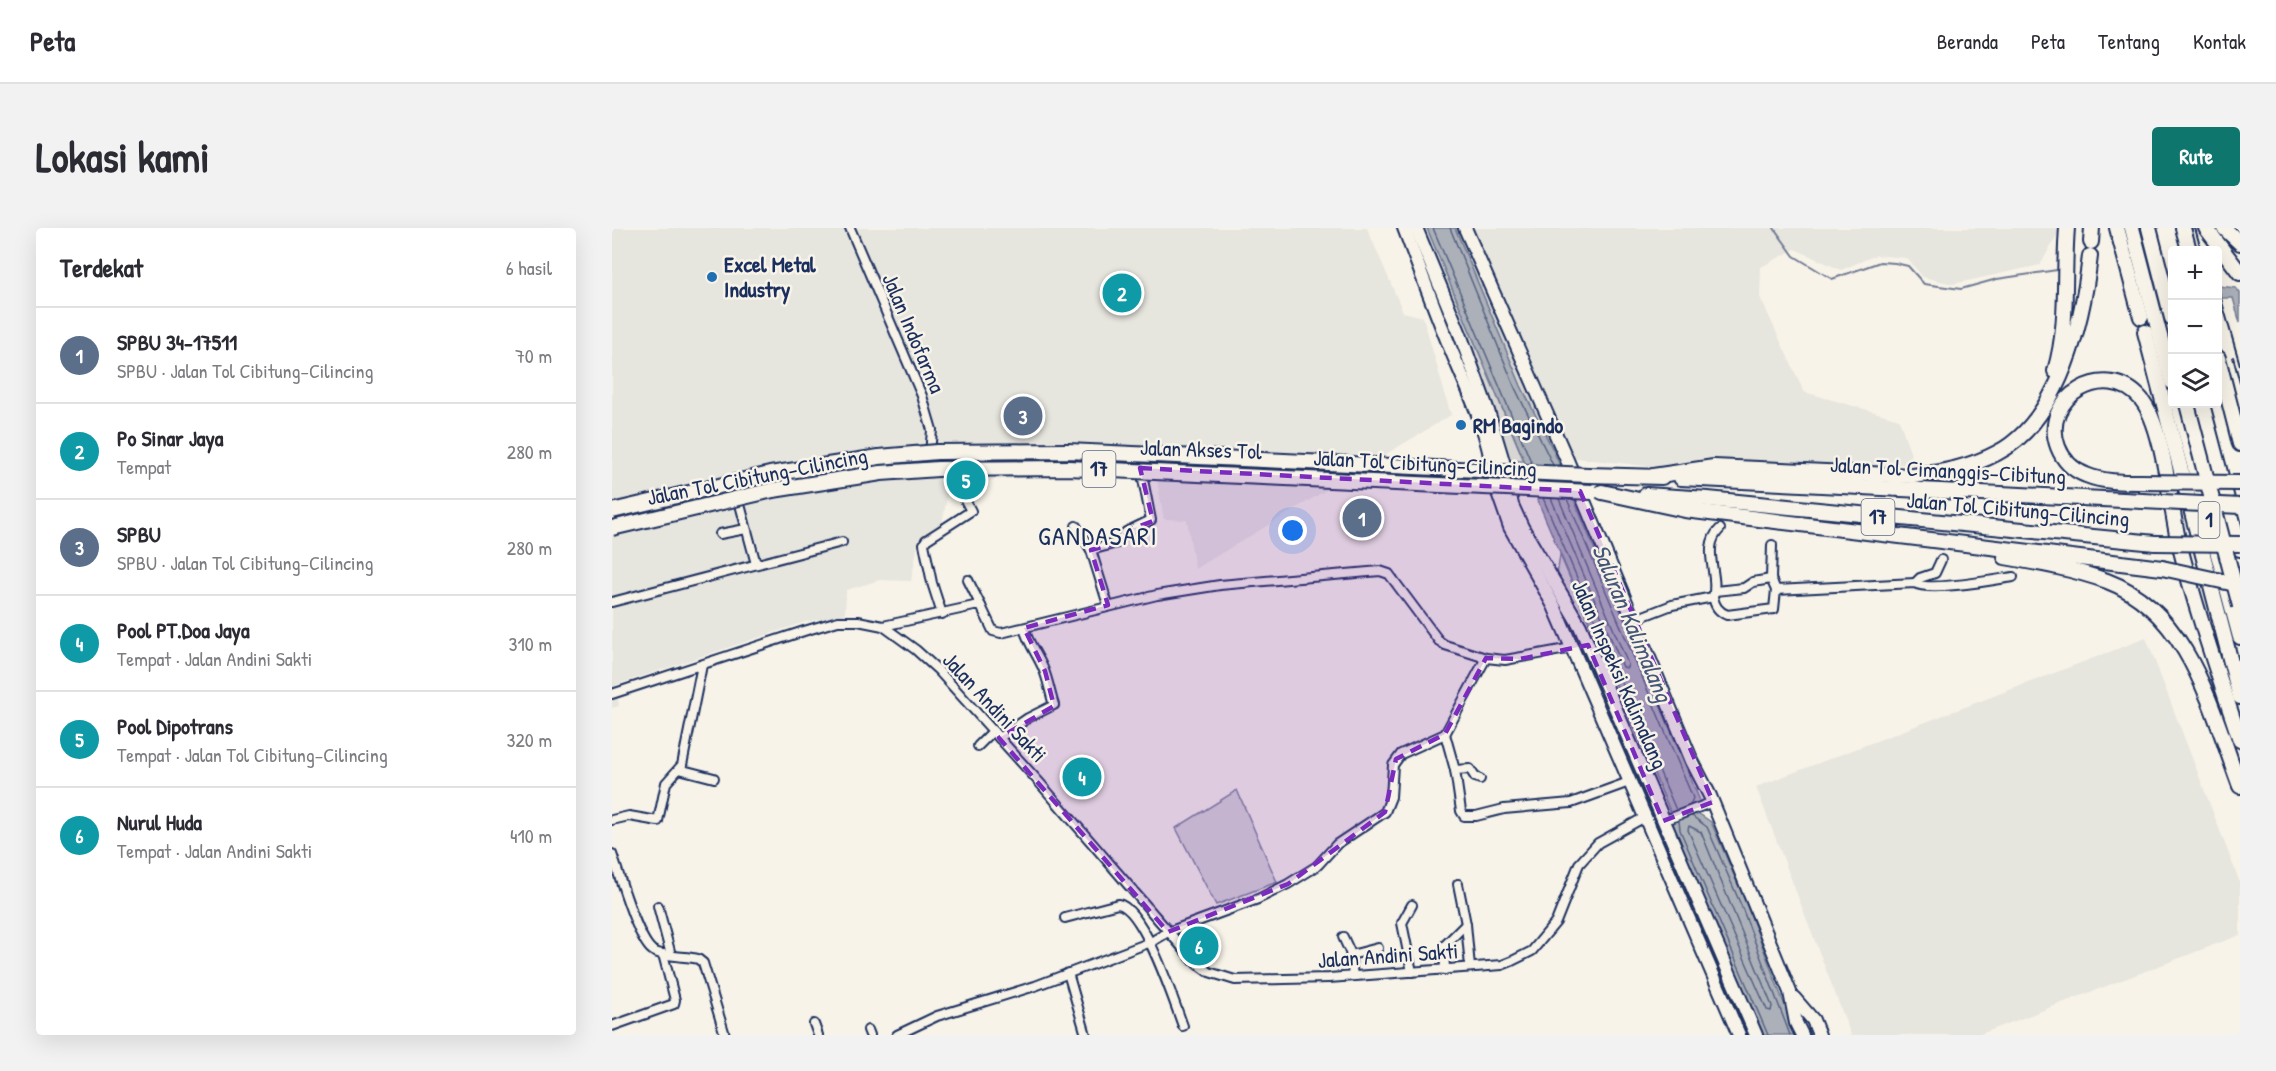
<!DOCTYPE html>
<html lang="id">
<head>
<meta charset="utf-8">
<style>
  :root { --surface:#fff; --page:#f2f2f3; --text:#2b2b33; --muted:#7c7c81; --line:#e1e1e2; --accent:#0f766e }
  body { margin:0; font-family:"Patrick Hand",sans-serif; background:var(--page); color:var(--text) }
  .controls { position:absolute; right:18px; top:18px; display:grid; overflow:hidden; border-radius:6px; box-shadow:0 6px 24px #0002 }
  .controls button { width:54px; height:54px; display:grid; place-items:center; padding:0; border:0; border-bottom:2px solid var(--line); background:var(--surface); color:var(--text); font:30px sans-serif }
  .you { position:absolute; left:681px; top:303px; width:21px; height:21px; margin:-15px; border:4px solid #fff; border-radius:50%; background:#1a73e8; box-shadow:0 0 0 9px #1a73e833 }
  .badge { display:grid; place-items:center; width:39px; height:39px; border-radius:50%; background:var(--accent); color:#fff; font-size:20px; font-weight:700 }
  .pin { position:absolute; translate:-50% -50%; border:3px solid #fff; box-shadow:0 2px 6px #0006 }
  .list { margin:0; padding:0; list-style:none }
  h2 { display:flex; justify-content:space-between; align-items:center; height:78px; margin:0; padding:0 24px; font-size:26px }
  h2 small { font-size:20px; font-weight:400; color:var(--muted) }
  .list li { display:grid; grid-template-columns:39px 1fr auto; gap:18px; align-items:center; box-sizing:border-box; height:96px; padding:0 24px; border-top:2px solid var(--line) }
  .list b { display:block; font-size:22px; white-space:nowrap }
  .list p { margin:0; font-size:20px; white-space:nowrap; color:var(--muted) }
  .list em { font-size:20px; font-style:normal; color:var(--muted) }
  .icon { flex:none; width:33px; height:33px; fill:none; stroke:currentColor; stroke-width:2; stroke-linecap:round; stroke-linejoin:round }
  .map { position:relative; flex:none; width:1628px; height:807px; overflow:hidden; border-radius:6px }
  header { display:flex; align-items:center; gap:36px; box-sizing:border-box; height:84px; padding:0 30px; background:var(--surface); border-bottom:2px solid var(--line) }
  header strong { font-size:28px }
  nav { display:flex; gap:33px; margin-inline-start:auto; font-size:21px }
  .intro { display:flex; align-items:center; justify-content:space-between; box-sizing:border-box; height:144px; padding:0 36px }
  h1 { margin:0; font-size:42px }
  .button { padding:15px 27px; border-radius:6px; background:var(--accent); color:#fff; font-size:21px; font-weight:700 }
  main { display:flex; gap:36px; padding:0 36px }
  aside { flex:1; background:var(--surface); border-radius:6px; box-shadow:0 6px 24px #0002 }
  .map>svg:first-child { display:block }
  .built { fill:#e6e5de }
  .green { fill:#d7d6d4; stroke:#798299; stroke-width:1.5 }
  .water { fill:#acb0b9; stroke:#727c95; stroke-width:1.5 }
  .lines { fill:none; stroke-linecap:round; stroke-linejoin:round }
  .shore { stroke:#556382; stroke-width:1.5 }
  .stream { stroke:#727c95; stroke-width:2 }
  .minor-casing { stroke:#1b2f5e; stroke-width:12 }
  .primary-casing { stroke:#1b2f5e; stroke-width:16 }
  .motorway-casing { stroke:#1b2f5e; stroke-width:18 }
  .minor { stroke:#f7f3e8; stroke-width:8 }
  .primary { stroke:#f7f3e8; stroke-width:12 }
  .motorway { stroke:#f7f3e8; stroke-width:14 }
  .rail { stroke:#1b2f5e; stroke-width:2 }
  .motorway-bridge-casing { stroke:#1b2f5e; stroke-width:18; stroke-linecap:butt }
  .motorway-bridge { stroke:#f7f3e8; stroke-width:14 }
  .marked { fill:#7b2cbf; fill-opacity:0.2; stroke:#7b2cbf; stroke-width:4.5; stroke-dasharray:12 8; stroke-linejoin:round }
  .poi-dot { fill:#1f6fb2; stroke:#f7f3e8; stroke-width:2 }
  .labels { text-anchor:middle; stroke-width:5; stroke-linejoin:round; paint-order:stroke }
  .shield { fill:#f7f3e8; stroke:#5d6a87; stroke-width:1.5 }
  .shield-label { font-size:21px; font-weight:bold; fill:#1b2f5e }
  .poi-label { font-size:22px; font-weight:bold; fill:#1b2f5e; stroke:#f7f3e8; text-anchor:start }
  .street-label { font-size:22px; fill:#1b2f5e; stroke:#f7f3e8 }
  .water-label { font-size:24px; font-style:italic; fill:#465679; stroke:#f7f3e8 }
  .quarter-label { font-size:26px; letter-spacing:1.5px; fill:#1b2f5e; stroke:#f7f3e8 }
</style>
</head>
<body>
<header>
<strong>Peta</strong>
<nav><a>Beranda</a><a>Peta</a><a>Tentang</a><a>Kontak</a></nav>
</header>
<div class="intro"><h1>Lokasi kami</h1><a class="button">Rute</a></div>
<main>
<aside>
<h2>Terdekat<small>6 hasil</small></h2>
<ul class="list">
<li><span class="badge" style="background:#5c6f8a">1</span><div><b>SPBU 34-17511</b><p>SPBU · Jalan Tol Cibitung–Cilincing</p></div><em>70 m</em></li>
<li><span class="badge" style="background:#0f9aa8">2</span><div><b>Po Sinar Jaya</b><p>Tempat</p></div><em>280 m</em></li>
<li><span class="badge" style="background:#5c6f8a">3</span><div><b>SPBU</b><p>SPBU · Jalan Tol Cibitung–Cilincing</p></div><em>280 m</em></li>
<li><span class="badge" style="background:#0f9aa8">4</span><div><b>Pool PT.Doa Jaya</b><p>Tempat · Jalan Andini Sakti</p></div><em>310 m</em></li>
<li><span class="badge" style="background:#0f9aa8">5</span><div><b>Pool Dipotrans</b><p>Tempat · Jalan Tol Cibitung–Cilincing</p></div><em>320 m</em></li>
<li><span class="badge" style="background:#0f9aa8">6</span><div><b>Nurul Huda</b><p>Tempat · Jalan Andini Sakti</p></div><em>410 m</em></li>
</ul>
</aside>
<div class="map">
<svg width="1628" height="807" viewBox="0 0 1628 807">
  <rect width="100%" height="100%" fill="#f7f3e8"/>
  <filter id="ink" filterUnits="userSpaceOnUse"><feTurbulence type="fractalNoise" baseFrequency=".0167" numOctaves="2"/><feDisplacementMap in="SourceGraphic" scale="12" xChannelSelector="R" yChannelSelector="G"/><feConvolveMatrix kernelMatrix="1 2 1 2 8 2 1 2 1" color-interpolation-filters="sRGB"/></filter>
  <g filter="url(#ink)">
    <!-- built -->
    <g class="built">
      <path d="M0 0H755L791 84 811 89 839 187 583 341 575 292 552 291 540 223 424 222 427 249 381 252 335 269 330 296 307 310 299 353 268 352 234 362 233 387 193 394 4 457 7 478 0 480Z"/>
      <path d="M856 0H1449L1428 37 1341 56 1311 49 1295 30 1264 27 1229 42 1183 21 1149 39 1148 69 1192 164 1287 191 1302 236 1176 237 1101 234 1043 239 956 229Z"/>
      <path d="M1534 410 1628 655V707L1366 807H1239L1144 559Z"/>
    </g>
    <!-- green -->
    <g class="green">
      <path d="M792 0H815L912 233H891L816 29 805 33Z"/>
      <path d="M843 0H854L955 232 942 224 909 158Z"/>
      <path d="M948 327 1061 590 1062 603 1151 807H1127L934 362 944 355Z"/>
      <path d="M625 562 665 654 604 677 564 600Z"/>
    </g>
    <!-- water -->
    <g class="water">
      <path d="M815 0H843L909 158 942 224 1089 575 1083 578 1086 585 1099 594 1134 675 1184 807H1151L1062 603 1061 590 928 278 912 232Z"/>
      <path d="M1606 58 1624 60 1628 65V95L1621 70H1606Z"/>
    </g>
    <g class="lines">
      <!-- shore -->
      <g class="shore">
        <path d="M821 0 920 236"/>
        <path d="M838 0 903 160 941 237"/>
        <path d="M931 270 1064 582"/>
        <path d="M939 270 1011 439 1015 440 1016 436 947 271"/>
        <path d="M955 271 1081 570 1078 577"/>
        <path d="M1080 588 1095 599 1129 677 1178 807"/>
        <path d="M1067 593 1068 602 1156 807"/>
        <path d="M1077 598 1089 604 1160 778 1159 783 1155 782 1076 602Z"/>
      </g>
      <!-- stream -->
      <path class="stream" d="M1162 0 1182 28 1220 51 1268 34 1283 35 1296 38 1312 56 1349 61 1385 51 1445 42"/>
      <!-- minor casing -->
      <g class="minor-casing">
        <g id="minor">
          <path d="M238 0 310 168 320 202 318 226"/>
          <path d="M126 269 144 336"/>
          <path d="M464 298 479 322 496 377"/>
          <path d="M108 306 134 301"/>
          <path d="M479 322 505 315 514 304 539 292 527 231"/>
          <path d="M356 352 369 378"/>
          <path d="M1303 355 1308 350 1323 345 1329 332"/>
          <path d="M1164 362 1303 355C1316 364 1382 352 1401 349"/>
          <path d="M1103 363 1132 360 1141 354 1159 351"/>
          <path d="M1101 369C1103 378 1106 383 1115 387L1162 381 1164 362 1159 351 1160 317"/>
          <path d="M0 374 230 314"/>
          <path d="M330 386 320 355 312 316 314 312 359 283 336 240"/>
          <path d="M1021 392 1060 377 1101 369C1108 347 1088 320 1108 301"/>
          <path d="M271 398 362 378H369L381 403 389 405 545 367 608 357 768 343 777 346 827 413 833 417 874 430 893 432 960 420"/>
          <path d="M0 466 192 403 226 393H246L271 398 304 422 326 442 427 554 582 733 597 744 623 752 717 750 890 737 900 733 920 723 944 694 967 636 986 615 1033 589"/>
          <path d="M833 506 843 542 849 583 852 588H864L892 581 959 575 1017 554"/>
          <path d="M387 510 416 490 442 477C438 465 436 451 431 440 425 426 416 415 412 400"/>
          <path d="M366 518 381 503"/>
          <path d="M67 541 102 550"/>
          <path d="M843 542 858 541 863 549 868 551"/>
          <path d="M0 592 17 588 46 593 54 555 70 537 90 437"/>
          <path d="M1051 593 1101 574"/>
          <path d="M0 626C7 646 25 710 40 722 48 729 75 728 86 731L91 735 113 807"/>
          <path d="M846 656 854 696 858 739"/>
          <path d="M800 677 790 695 800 744"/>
          <path d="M46 678 59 727"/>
          <path d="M453 690 506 676C532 680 562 774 571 798"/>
          <path d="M731 709 738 724 741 748"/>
          <path d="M739 727 766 720"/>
          <path d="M833 742 832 718 854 696"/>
          <path d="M456 745 474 807"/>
          <path d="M202 796 206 807"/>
          <path d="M0 798 62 776 63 772 51 726"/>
          <path d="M256 802 258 807"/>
          <path d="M285 807 325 788 423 758 539 714 556 704 646 671 676 656 705 638 725 616 773 584 779 569 781 537 789 526 833 506 874 430"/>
        </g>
      </g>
      <!-- primary casing -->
      <g class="primary-casing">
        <g id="primary">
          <path d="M792 0C806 37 820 75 835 112 853 157 876 199 881 247"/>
          <path d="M804 0 848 106 876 183 891 233 900 277 910 299 968 398 1144 807"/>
          <path d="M853 0 955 232 1080 533 1098 568 1178 764 1184 795 1190 807"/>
          <path d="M883 256 898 299 942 378 1127 807"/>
          <path d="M1182 770 1201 792 1207 807"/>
        </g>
      </g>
      <!-- motorway casing -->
      <g class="motorway-casing">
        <g id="motorway">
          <path d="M1505 0 1529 89"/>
          <path d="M1520 0 1560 154"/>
          <path d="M1537 0 1560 90"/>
          <path d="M1571 0 1577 22"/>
          <path d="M1594 0 1628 45"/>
          <path d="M1612 0 1628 15"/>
          <path d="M1479 14 1480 0"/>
          <path d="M1533 104 1628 469"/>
          <path d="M1606 130 1628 216"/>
          <path d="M1443 143C1457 96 1451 48 1455 0"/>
          <path d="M1566 176 1628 409"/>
          <path d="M1590 176 1628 321"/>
          <path d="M976 247 1050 249"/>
          <path d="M1041 248 1102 239 1301 248C1331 244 1359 239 1385 225 1448 192 1471 92 1478 28"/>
          <path d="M1069 250 1531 273"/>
          <path d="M1528 254C1510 254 1491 254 1474 247 1461 242 1451 232 1446 219 1427 169 1495 131 1529 171 1551 197 1558 276 1566 311 1583 379 1606 446 1628 512"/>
          <path d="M990 264 1073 282 1550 340"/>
          <path d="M1034 267 1096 271 1543 315"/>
          <path d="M1393 329C1427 335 1462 341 1495 353 1578 384 1600 484 1628 558"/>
        </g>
      </g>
      <!-- minor -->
      <use href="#minor" class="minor"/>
      <!-- primary -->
      <use href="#primary" class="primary"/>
      <!-- motorway -->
      <use href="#motorway" class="motorway"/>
      <!-- rail -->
      <g class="rail">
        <path d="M1583 0 1589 22"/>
        <path d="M1606 60 1628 137"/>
        <path d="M1621 129 1628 155"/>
      </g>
      <!-- motorway-bridge casing -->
      <g class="motorway-bridge-casing">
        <g id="motorway-bridge">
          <path d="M1575 176 1628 378"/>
          <path d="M1528 254 1628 255"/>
          <path d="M1531 273 1628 278"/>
          <path d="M0 283 158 246 267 229 325 224 456 223 976 247"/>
          <path d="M0 300 161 262 269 245 326 241 456 240 980 264"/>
          <path d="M1543 315 1628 316"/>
          <path d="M1550 340 1628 357"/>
        </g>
      </g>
      <!-- motorway-bridge -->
      <use href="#motorway-bridge" class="motorway-bridge"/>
    </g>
  </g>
  <!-- marked area -->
  <path class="marked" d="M528 240 968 263 1101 574 1051 593 976 417 908 431 874 430 833 506 784 531 773 584 676 656 556 704 387 510 442 478 433 443 412 400 496 377 479 322 508 314 517 302 541 293Z"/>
  <!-- markers -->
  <g class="poi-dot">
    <circle cx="100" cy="49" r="6"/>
    <circle cx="849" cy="197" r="6"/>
  </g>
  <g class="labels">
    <!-- shield labels -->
    <g class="shield">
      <rect x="470.5" y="223" width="33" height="36" rx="4.5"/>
      <rect x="1249.5" y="271" width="33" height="36" rx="4.5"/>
      <rect x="1586.5" y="274" width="21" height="36" rx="4.5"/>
    </g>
    <g class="shield-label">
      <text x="487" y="248">17</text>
      <text x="1266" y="296">17</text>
      <text x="1597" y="299">1</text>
    </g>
    <!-- poi labels -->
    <g class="poi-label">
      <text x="112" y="44">Excel Metal<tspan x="112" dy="25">Industry</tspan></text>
      <text x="861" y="205">RM Bagindo</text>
    </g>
    <!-- street labels -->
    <g class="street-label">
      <text transform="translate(302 105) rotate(67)" y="8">Jalan Indofarma</text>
      <text transform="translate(589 221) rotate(2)" y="8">Jalan Akses Tol</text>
      <text transform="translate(813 235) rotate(3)" y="8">Jalan Tol Cibitung–Cilincing</text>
      <text transform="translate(1336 242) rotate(3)" y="8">Jalan Tol Cimanggis–Cibitung</text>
      <text transform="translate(145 248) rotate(-11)" y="8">Jalan Tol Cibitung–Cilincing</text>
      <text transform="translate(1406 281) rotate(5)" y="8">Jalan Tol Cibitung–Cilincing</text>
      <text transform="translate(1008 446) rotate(66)" y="8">Jalan Inspeksi Kalimalang</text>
      <text transform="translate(383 479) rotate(47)" y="8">Jalan Andini Sakti</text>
      <text transform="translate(776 727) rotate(-4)" y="8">Jalan Andini Sakti</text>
    </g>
    <!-- water labels -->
    <g class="water-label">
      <text transform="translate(1020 395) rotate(67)" y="8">Saluran Kalimalang</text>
    </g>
    <!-- quarter labels -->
    <g class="quarter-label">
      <text x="486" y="317">GANDASARI</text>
    </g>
  </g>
</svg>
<div class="controls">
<button>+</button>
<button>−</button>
<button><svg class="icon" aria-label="layers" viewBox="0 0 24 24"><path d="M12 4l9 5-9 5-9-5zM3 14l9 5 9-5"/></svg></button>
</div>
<div class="you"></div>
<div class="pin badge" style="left:750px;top:290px;background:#5c6f8a">1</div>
<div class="pin badge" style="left:510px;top:65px;background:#0f9aa8">2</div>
<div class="pin badge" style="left:411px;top:188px;background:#5c6f8a">3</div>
<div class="pin badge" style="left:470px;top:549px;background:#0f9aa8">4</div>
<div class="pin badge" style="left:354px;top:252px;background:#0f9aa8">5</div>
<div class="pin badge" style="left:587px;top:718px;background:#0f9aa8">6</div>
</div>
</main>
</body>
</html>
